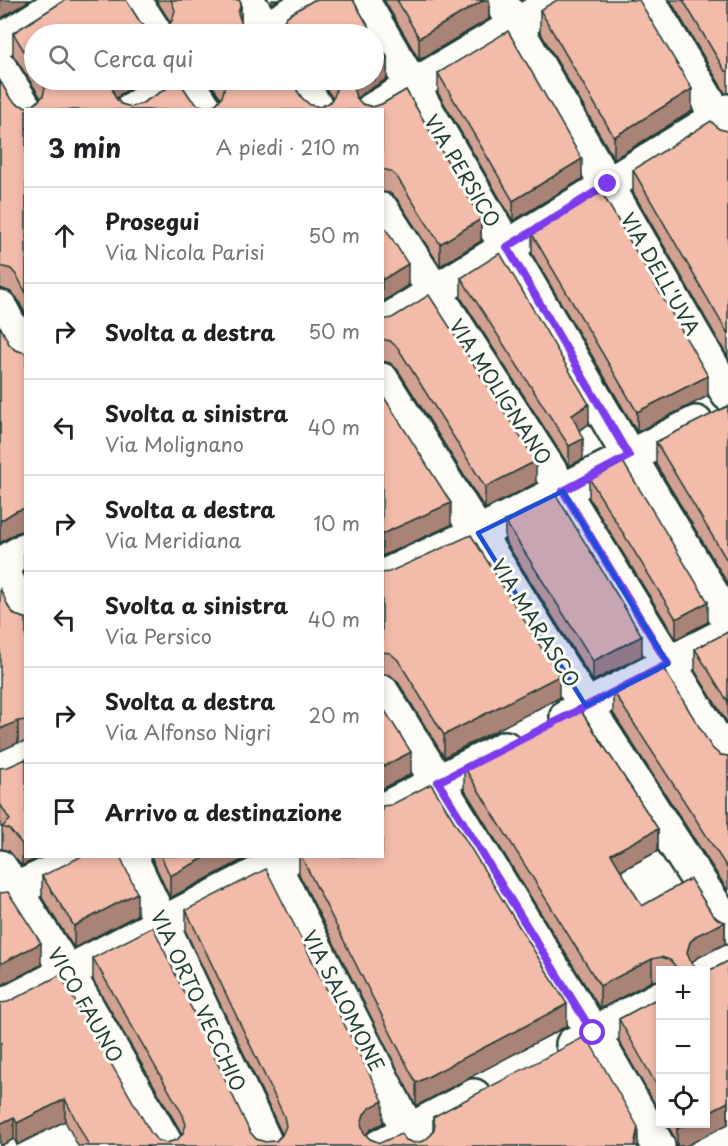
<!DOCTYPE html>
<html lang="it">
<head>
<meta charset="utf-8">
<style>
  :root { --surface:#fff; --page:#f6f6f6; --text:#202124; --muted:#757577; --line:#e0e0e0 }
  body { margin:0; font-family:"Playpen Sans",sans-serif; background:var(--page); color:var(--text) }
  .controls { position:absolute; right:18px; bottom:18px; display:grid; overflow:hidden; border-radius:0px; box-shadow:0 3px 9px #0003 }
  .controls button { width:54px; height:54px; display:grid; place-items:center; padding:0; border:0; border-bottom:2px solid var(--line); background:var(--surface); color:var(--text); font:30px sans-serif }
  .stop { position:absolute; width:18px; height:18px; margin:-14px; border:4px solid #7c3aed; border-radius:50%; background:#fff }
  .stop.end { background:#7c3aed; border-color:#fff; box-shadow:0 2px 6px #0008 }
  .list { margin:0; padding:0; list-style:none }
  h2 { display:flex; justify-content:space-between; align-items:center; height:78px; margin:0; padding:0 24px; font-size:26px }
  h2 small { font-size:20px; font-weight:400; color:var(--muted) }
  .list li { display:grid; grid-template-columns:39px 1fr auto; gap:18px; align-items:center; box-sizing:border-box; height:96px; padding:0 24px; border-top:2px solid var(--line) }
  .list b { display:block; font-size:22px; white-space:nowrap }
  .list p { margin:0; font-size:20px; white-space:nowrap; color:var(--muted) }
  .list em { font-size:20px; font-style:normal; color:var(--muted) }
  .icon { flex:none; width:33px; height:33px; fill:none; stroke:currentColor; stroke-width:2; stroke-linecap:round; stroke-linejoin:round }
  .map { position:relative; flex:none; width:728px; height:1146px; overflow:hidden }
  .search { position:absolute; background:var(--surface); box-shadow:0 3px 9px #0003; left:24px; top:24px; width:360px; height:66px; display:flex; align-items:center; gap:15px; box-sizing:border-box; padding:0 21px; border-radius:33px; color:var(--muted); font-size:22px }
  .panel { position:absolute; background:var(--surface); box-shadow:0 3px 9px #0003; left:24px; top:108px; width:360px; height:750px; border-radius:0px }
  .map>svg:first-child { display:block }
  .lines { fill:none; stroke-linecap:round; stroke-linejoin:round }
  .minor-casing { stroke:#1f3d34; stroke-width:38 }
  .minor { stroke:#fdfcf7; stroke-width:33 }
  .wall { fill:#d1a192; stroke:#1f3d34; stroke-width:1.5 }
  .shaded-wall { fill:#aa8377; stroke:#1f3d34; stroke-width:1.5 }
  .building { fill:#f3bbaa; stroke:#1f3d34; stroke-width:1.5 }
  .route { stroke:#7c3aed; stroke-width:8 }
  .marked { fill:#1d4ed8; fill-opacity:0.2; stroke:#1d4ed8; stroke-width:4.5; stroke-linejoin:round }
  .labels { text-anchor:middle; stroke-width:6; stroke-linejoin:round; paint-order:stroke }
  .street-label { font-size:20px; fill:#1f3d34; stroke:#fdfcf7 }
</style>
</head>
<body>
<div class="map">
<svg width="728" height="1146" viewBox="0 0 728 1146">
  <rect width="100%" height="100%" fill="#fdfcf7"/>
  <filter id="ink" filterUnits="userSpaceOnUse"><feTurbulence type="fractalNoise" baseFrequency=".0167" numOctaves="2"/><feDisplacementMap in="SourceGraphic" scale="12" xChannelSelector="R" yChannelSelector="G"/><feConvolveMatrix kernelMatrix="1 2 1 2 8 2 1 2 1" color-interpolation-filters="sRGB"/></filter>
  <g filter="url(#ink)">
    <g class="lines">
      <!-- minor casing -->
      <g class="minor-casing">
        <g id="minor">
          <path d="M134 0 156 34"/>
          <path d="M247 0 269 34"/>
          <path d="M362 0 629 456 728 620"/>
          <path d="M500 0 728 394"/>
          <path d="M648 0 728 135"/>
          <path d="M257 34 315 0"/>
          <path d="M0 41 65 0"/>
          <path d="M0 68 26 110"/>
          <path d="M186 80 206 110"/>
          <path d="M298 80 318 110"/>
          <path d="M131 110 181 80"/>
          <path d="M372 110 558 0"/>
          <path d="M382 210 563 491 728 760"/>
          <path d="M0 307 26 357"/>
          <path d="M382 324 728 111"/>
          <path d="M382 380 586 706 728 926"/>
          <path d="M0 564 26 622"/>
          <path d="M0 565 26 549"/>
          <path d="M382 577 478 533 696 423"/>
          <path d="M382 692 593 1033 658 1146"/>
          <path d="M567 716 728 633"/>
          <path d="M382 810 505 748"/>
          <path d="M130 856 267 1146"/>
          <path d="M269 856 416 1146"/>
          <path d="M0 867 68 973 167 1146"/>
          <path d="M0 897 86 856"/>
          <path d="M0 1007 292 856"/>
          <path d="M573 1044 660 998"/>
          <path d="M380 1146 474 1096"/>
        </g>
      </g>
      <!-- minor -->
      <use href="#minor" class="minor"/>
    </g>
    <!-- wall -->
    <g class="wall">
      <path d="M65 0H126L140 22 148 29 158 31 167 27 171 23 156 0H239L241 3V22L248 28 271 31 280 27 287 16 314 0H353L373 34H34V80H145L121 94 116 99 121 104 131 107 141 104 179 81 191 99 198 105 208 107 216 104 221 98 208 80H290L302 98 310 105 320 107 329 103 333 99 320 80H374V35L387 57V79L362 94 357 99 362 104 373 107 382 104 406 90 481 219V241L440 266 397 199 390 193 382 192V110H26V315L17 298 11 292 0 288V81L10 98 17 104 26 107 35 104 41 98 13 55V33Z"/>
      <path d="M384 0H489V19L419 60Z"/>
      <path d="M670 0H728V93H725Z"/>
      <path d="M540 10 692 111 614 159 540 32Z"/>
      <path d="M438 73 582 179 513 221 438 93Z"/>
      <path d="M719 129 728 131V357L633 192V170Z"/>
      <path d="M532 234 708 396 637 432 532 254Z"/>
      <path d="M461 278 589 424 579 430 583 459 569 466 461 298Z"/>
      <path d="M382 320 536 483 485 509 398 370 390 363 382 361Z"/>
      <path d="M0 326 9 344 15 350 26 353V530L16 533 0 544Z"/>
      <path d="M728 406V584L656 464V442Z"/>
      <path d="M589 478 708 622 676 639 589 498Z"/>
      <path d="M505 521 642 656 593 681 505 541Z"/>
      <path d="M26 549V575L24 572V550Z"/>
      <path d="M382 573 559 698 444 757 398 682 390 675 382 674Z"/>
      <path d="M9 608 15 615 24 618H26V742L18 743Z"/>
      <path d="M728 632V724L695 671V649Z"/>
      <path d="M613 691 712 748 720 755 728 756V891L613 713Z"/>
      <path d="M579 708 658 829V851L621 871 642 906 690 879 712 914 719 920 725 922V944L697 958 691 963 697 968 706 971 715 968 728 961V1124L686 1146H676L674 1137 667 1124H705V970H660V980L652 981 600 1009 464 789V767Z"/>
      <path d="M0 768 26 856H41L22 866 9 851 2 849V828L0 826Z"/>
      <path d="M151 856H250L170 898Z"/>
      <path d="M299 856H382L567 1026 416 1106 299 874Z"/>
      <path d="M42 876 137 915 74 948 42 898Z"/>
      <path d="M186 910 383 1123 371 1129 365 1135 370 1139 380 1143 406 1140 414 1143 424 1141 432 1134 433 1130V1117L638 1146H78L65 1121 17 1145 14 1139 0 1146V1003L157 1140 166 1143 177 1140 182 1134 93 980V958L256 1139 265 1142 276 1141 282 1134 186 932Z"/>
      <path d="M660 997V1113L619 1041V1019Z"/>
    </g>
    <!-- shaded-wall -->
    <g class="shaded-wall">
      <path d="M0 0H30L0 19Z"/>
      <path d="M272 0H278L272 4Z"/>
      <path d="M484 0H489V19L419 60V38Z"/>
      <path d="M241 3V25L238 13Z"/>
      <path d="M387 57V79L362 94 356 100 353 88 356 80H374V65Z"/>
      <path d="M115 80H145L121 94 115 100 112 88Z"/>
      <path d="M692 89V111L614 159V137Z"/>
      <path d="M582 159V179L513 221V201Z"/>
      <path d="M481 219V241L440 266V244Z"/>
      <path d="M408 264V286L382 302V280Z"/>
      <path d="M708 376V396L637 432V412Z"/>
      <path d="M589 404V424L572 435V415Z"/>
      <path d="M583 439V459L569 466V446Z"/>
      <path d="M536 461V483L485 509V487Z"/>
      <path d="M451 503V525L382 556V534Z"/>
      <path d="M25 508V530L16 533 0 543V521L16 511Z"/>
      <path d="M708 602V622L676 639V619Z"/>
      <path d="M642 636V656L593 681V661Z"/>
      <path d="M559 676V698L444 757V735Z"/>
      <path d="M18 721V743L0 751V729Z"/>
      <path d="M411 752V774L382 789V767Z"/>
      <path d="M658 829V851L611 876V854Z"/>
      <path d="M26 842V856H41L22 866V844Z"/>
      <path d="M208 856H250L170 898V876Z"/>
      <path d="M137 893V915L74 948V926Z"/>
      <path d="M725 922V944L697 958 690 964 687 952 690 942 697 935Z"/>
      <path d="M41 943V965L0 986V964Z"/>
      <path d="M652 959V981L600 1009V986Z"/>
      <path d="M567 1004V1026L416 1106V1083Z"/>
      <path d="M65 1099V1121L17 1145V1123Z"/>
      <path d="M383 1101V1123L371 1129 364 1137 361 1124 364 1114 371 1107Z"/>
      <path d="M728 1102V1124L686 1146H677V1129L687 1124H705V1114Z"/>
      <path d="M14 1117V1139L0 1146V1124Z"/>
      <path d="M638 1127V1146H634Z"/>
    </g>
    <!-- building -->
    <g class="building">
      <path d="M65 0H126L140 22 148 29 158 31 167 27 172 21 175 10 171 0H239L241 3 238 13 241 22 248 28 271 31 280 27 287 16 314 0H353L373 34H34V67L13 33Z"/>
      <path d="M397 0H484L419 38Z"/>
      <path d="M557 0H639L692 89 614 137 540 10Z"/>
      <path d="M683 0H728V71H725Z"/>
      <path d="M508 31 582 159 513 201 438 73Z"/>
      <path d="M374 35 387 57 374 65Z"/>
      <path d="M42 80H115L112 88 115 97 121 104 131 107 141 104 179 81 191 99 198 105 208 107 216 104 222 97 225 86 222 80H290L302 98 310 105 320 107 329 103 334 97 337 86 334 80H356L353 88 356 97 362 104 373 107 382 104 406 90 481 219 440 244 397 177 390 171 382 169V110H26V293L17 276 11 269 0 266V81L10 98 17 104 26 107 35 104 43 96 45 88Z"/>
      <path d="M711 121 719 129 728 131V334L633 170Z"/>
      <path d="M601 191 708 376 637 412 532 234Z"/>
      <path d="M382 223 408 264 382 280Z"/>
      <path d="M500 253 589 404 572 415 583 439 569 446 461 278Z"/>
      <path d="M429 295 536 461 485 487 398 348 390 341 382 339V320L392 318Z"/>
      <path d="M0 326 9 344 15 350 26 353V508L16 511 0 521Z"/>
      <path d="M382 394 451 503 382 534Z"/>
      <path d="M728 406V562L656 442Z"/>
      <path d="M623 462 708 602 676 619 589 478 600 473 601 474Z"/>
      <path d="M556 495 642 636 593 661 505 521Z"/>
      <path d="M471 535 559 676 444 735 398 660 390 653 382 652V573L389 572Z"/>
      <path d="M0 588 9 608 15 615 24 618H26V720L18 721 0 729Z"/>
      <path d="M728 632V702L695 649Z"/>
      <path d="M662 666 712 748 720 755 728 756V869L613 691Z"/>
      <path d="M382 706 411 752 382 767Z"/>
      <path d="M579 708 658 829 611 854 642 906 690 879 712 914 719 920 725 922 697 935 690 942 687 952 690 961 697 968 706 971 715 968 728 961V1102L705 1114V970H677L676 967 670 960 661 957 652 959 600 986 464 767Z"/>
      <path d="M26 759V842L22 844 9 829 2 827 10 820 0 804V768L8 767Z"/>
      <path d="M431 784 567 1004 416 1083 301 856H382V806L391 805Z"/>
      <path d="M82 856H120L137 893 74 926 42 876Z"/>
      <path d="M161 856H208L170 876Z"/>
      <path d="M266 869 383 1101 371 1107 364 1114 361 1124 364 1133 370 1139 380 1143 401 1134 406 1140 414 1143 424 1141 432 1134 435 1126 433 1117 586 1036 638 1127 634 1146H89L65 1099 17 1123 14 1117 0 1124V1043H1L0 1041V1003L8 1002 60 975 151 1133 157 1140 166 1143 177 1140 183 1133 186 1125 183 1115 93 958 153 927 250 1132 256 1139 265 1142 276 1141 282 1135 286 1126 284 1116 186 910Z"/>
      <path d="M8 892 41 943 0 964V893Z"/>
      <path d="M660 997V1091L619 1019Z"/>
      <path d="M676 1124H687L677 1129Z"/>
    </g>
  </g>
  <g class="lines" filter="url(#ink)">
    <!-- route -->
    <path class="route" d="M593 1033 438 782 668 664 563 491 629 456 507 247 608 184"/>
  </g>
  <!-- marked area -->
  <path class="marked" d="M563 491 668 664 586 706 478 533Z"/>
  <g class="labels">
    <!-- street labels -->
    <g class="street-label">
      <text transform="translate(462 171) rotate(59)" y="7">VIA PERSICO</text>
      <text transform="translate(660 274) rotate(60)" y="7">VIA DELL'UVA</text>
      <text transform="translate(500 392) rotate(57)" y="7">VIA MOLIGNANO</text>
      <text transform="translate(535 623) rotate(58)" y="7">VIA MARASCO</text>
      <text transform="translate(198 1001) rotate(65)" y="7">VIA ORTO VECCHIO</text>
      <text transform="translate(343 1001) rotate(63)" y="7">VIA SALOMONE</text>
      <text transform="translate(85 1005) rotate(60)" y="7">VICO FAUNO</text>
    </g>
  </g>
</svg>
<div class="controls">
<button>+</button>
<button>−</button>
<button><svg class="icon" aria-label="locate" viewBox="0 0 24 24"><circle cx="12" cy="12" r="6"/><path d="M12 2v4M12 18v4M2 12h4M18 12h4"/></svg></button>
</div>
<div class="stop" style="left:593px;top:1033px"></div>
<div class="stop end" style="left:608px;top:184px"></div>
<div class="search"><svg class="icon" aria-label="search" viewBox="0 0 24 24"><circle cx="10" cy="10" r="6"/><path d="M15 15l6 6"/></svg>Cerca qui</div>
<section class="panel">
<h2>3 min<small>A piedi · 210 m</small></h2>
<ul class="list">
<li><svg class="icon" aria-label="ahead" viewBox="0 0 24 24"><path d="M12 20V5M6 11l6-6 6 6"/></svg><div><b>Prosegui</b><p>Via Nicola Parisi</p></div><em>50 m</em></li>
<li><svg class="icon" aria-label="right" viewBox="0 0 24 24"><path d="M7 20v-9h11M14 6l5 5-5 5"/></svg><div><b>Svolta a destra</b></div><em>50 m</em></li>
<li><svg class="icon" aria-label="left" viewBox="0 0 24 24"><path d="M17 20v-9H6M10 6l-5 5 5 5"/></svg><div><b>Svolta a sinistra</b><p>Via Molignano</p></div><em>40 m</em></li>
<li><svg class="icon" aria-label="right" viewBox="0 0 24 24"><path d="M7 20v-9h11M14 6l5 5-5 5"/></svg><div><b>Svolta a destra</b><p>Via Meridiana</p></div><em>10 m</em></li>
<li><svg class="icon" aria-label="left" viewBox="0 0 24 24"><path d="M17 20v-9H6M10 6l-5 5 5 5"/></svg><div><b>Svolta a sinistra</b><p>Via Persico</p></div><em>40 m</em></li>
<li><svg class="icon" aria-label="right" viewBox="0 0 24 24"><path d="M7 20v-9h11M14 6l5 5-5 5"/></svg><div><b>Svolta a destra</b><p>Via Alfonso Nigri</p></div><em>20 m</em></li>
<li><svg class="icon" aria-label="arrive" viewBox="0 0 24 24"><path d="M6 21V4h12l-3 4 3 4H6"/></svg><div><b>Arrivo a destinazione</b></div></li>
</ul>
</section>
</div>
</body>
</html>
